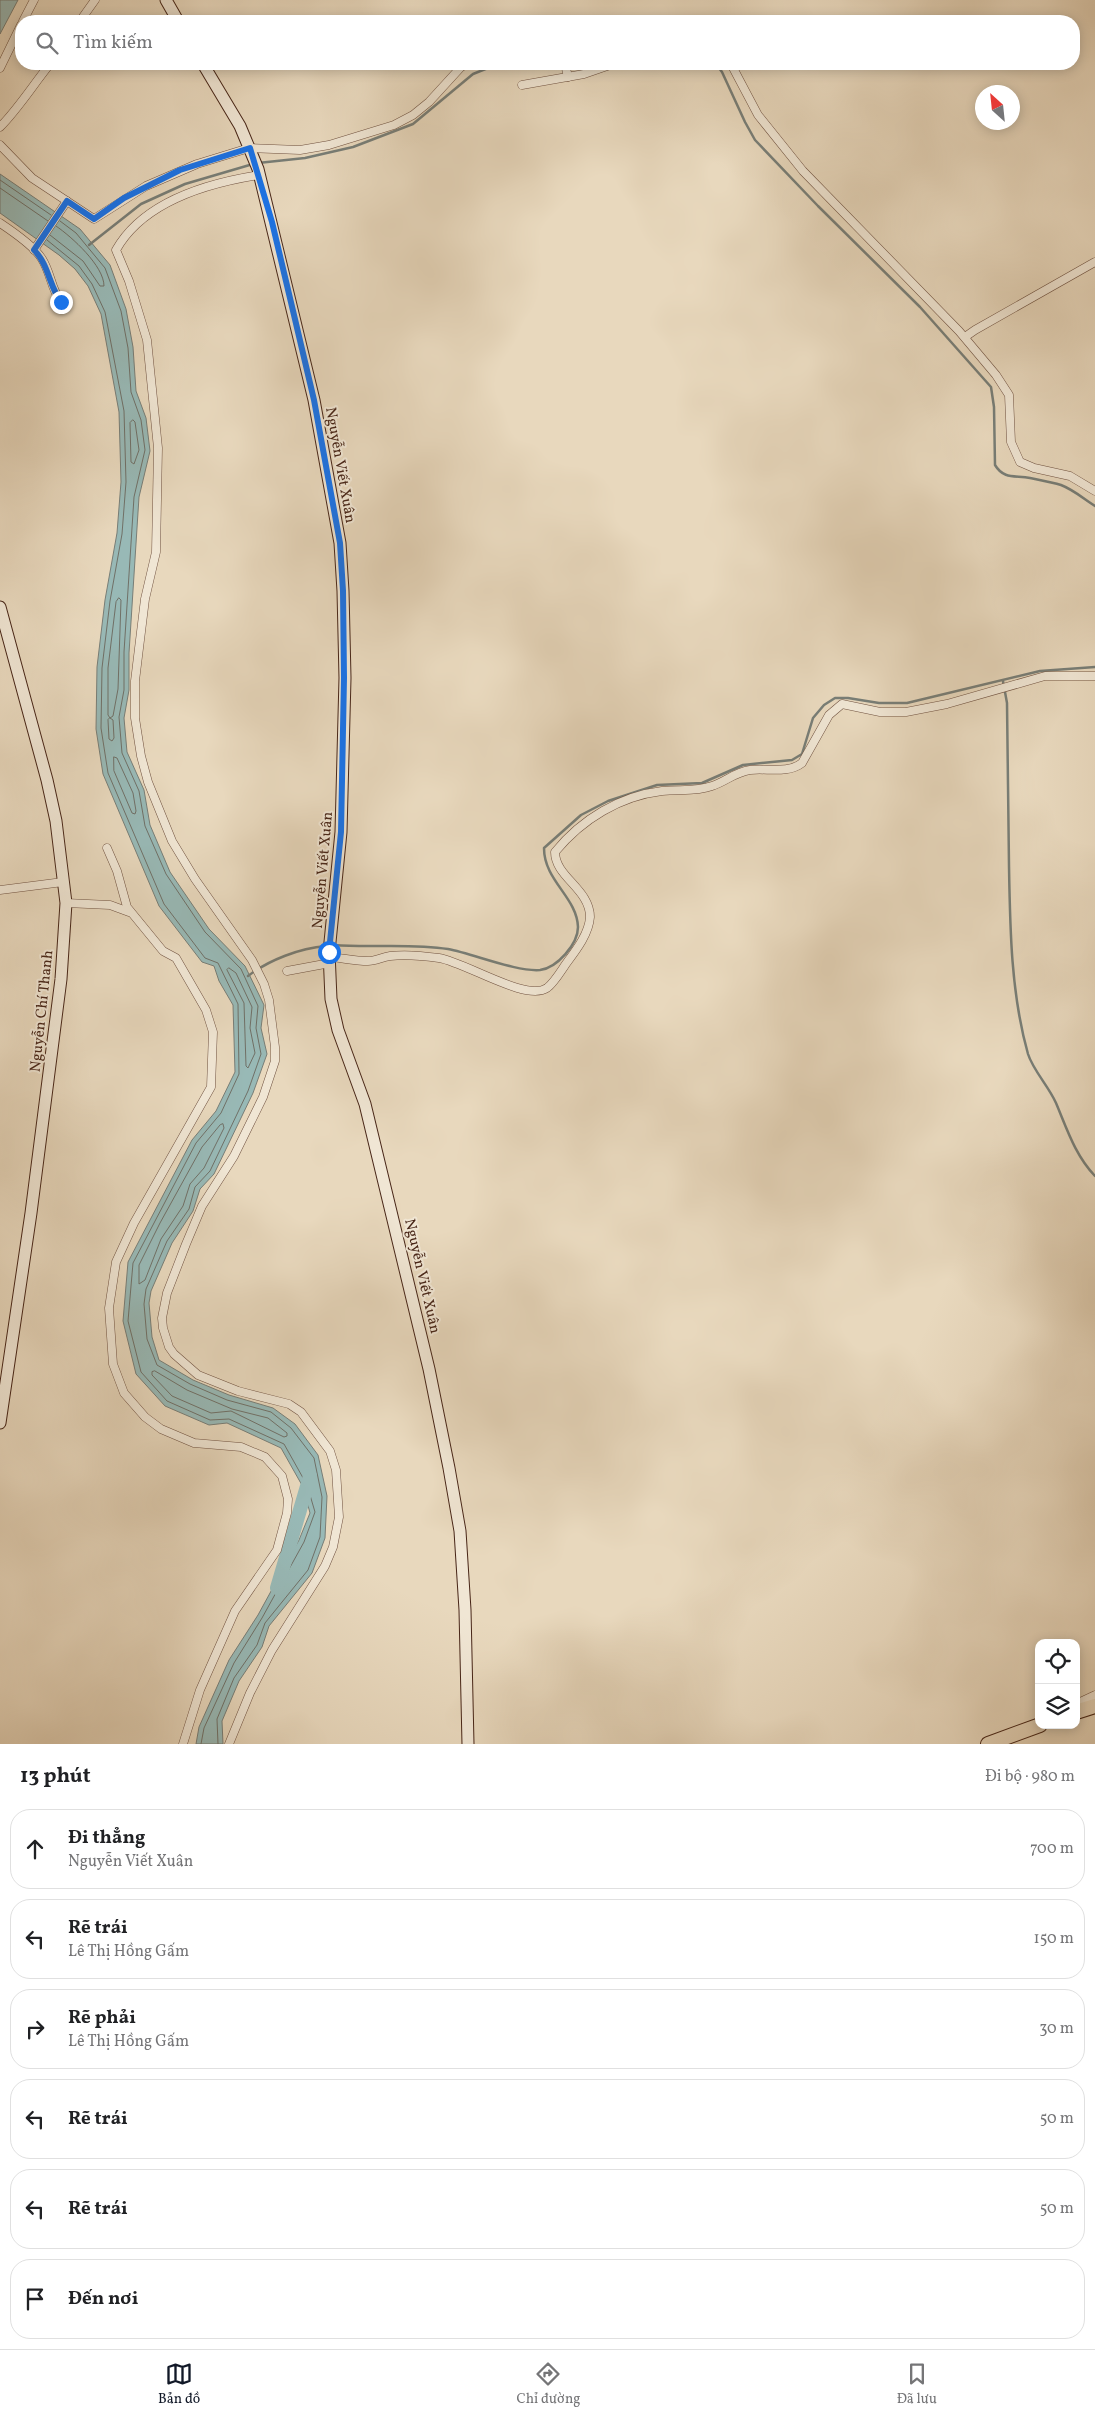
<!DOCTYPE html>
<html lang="vi">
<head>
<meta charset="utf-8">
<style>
  :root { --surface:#fff; --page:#f2f2f2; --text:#202124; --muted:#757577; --line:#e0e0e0; --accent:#111827 }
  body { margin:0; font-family:Vollkorn,serif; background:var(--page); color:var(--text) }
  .controls { position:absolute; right:15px; bottom:15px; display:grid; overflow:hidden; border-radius:10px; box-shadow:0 2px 12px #0003 }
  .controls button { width:45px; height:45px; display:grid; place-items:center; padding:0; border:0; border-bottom:1px solid var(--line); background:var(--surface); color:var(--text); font:25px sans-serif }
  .compass { position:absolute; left:975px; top:85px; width:45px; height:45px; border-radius:50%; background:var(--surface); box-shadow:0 2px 12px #0003; rotate:333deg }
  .stop { position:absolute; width:15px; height:15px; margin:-11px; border:4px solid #1a73e8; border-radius:50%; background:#fff }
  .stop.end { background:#1a73e8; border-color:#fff; box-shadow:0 1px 5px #0008 }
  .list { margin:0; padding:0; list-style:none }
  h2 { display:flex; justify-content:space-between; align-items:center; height:65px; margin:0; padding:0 20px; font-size:21px }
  h2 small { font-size:16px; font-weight:400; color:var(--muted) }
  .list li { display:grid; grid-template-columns:32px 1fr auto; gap:15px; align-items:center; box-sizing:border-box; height:80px; margin:0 10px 10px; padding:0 10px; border:1px solid var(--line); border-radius:20px }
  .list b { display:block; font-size:19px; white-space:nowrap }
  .list p { margin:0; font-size:16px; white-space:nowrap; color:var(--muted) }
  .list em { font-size:16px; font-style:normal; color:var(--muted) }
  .icon { flex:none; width:28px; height:28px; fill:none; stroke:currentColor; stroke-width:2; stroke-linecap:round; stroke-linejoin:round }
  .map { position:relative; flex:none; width:1095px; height:1744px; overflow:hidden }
  .search { position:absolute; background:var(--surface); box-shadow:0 2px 12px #0003; left:15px; right:15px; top:15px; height:55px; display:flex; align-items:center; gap:12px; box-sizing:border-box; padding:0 18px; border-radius:20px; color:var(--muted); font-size:19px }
  .sheet { height:605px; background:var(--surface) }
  nav { display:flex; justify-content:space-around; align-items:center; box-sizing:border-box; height:70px; border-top:1px solid var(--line); background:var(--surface); font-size:14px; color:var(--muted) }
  nav a { display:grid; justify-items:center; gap:2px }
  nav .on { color:var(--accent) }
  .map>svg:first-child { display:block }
  .water { fill:#98b9b6; stroke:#787e77 }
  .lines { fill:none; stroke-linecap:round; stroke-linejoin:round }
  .shore { stroke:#707067; stroke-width:1 }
  .stream { stroke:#787e77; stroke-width:2.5 }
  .river { stroke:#98b9b6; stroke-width:14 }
  .street-casing { stroke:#705241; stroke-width:9 }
  .secondary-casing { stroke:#482618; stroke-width:13 }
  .highway-casing { stroke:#482618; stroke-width:16 }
  .street { stroke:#f0e6d4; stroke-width:8 }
  .secondary { stroke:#f0e6d4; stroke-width:11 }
  .highway { stroke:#e8d8bd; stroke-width:14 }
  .route { stroke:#1a73e8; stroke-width:6 }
  .labels { text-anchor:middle; stroke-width:4; stroke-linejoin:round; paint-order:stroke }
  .street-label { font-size:15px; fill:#482618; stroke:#f0e6d4 }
</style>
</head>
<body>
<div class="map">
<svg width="1095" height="1744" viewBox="0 0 1095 1744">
  <rect width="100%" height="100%" fill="#e8d8bd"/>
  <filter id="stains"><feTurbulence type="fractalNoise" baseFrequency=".004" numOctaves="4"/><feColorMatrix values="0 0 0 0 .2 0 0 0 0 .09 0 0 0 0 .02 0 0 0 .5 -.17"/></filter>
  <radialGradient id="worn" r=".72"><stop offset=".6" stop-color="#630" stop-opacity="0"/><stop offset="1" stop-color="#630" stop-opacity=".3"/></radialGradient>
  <!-- water -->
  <g class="water">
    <path d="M0 0H18L0 34Z"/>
    <path d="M0 174 80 229 110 265 126 309 133 347 136 391 146 418 150 451 139 497 129 653V690L124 718 127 752 144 790 150 825 170 872 209 929 245 966 264 1005 261 1028 267 1054 253 1093 214 1174 200 1189 193 1211 172 1243 151 1291 149 1303 152 1337 159 1360 193 1380 229 1395 273 1408 295 1424 318 1455 327 1496 325 1538 312 1573 269 1626 262 1647 239 1681 222 1721 223 1744H196L199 1727 229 1660 258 1615 299 1540 310 1513 303 1487 281 1448 227 1423 209 1425 165 1406 136 1374 123 1321 128 1262 192 1140 216 1111 235 1072 233 1005 219 981 214 966 202 962 159 906 103 774 96 729 97 667 105 600 117 533 121 482 119 412 101 314 88 286 75 269 59 255 0 213Z"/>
  </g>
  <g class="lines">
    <!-- shore -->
    <g class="shore">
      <path d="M0 180 51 215"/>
      <path d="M0 188 48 221"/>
      <path d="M60 221 76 233 105 268 121 311 128 348 131 392 141 420 145 450 134 497 124 652V690L119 717 122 753 139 791 145 826 166 874 205 932 241 969 258 1006 256 1028 261 1054 248 1091 210 1171 195 1187 189 1209 167 1241 146 1289 144 1304 147 1339 157 1365 190 1384 227 1400 271 1412 291 1428 314 1458 322 1497 320 1537 308 1570 265 1623 257 1645 234 1678 217 1719 218 1744"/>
      <path d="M50 235 83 261 100 286H104C104 266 72 237 56 226"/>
      <path d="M47 240 79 266 92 284 105 312 124 411 126 482 122 534 110 601 102 668 101 728 108 773 164 904 205 958 218 963 238 1004 239 1074 221 1113 196 1143 133 1263 128 1321 141 1372 167 1401 210 1420 229 1419 284 1444 307 1485 315 1512 304 1542 262 1618 234 1663 204 1728 201 1744"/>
      <path d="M133 420 135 422 139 450 134 464 131 462 130 423Z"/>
      <path d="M119 598 121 600 118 689 113 716 110 718 108 715V668L116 602Z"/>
      <path d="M110 718 113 720 114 738 112 741 109 739 108 720Z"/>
      <path d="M114 757 117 758 133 793 136 811 135 814 132 813 114 771Z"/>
      <path d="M229 968 236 973 252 1007 250 1028 255 1053 248 1068 246 1066 244 1003 227 970Z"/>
      <path d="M223 1124 224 1128 204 1168 190 1184 183 1206 161 1239 145 1280 139 1284V1265L160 1223 202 1147 220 1125Z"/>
      <path d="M155 1371 187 1390 232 1409 268 1418 287 1433V1436L284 1437 231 1411 211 1413 172 1396 152 1375V1372Z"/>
    </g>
    <!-- stream -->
    <g class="stream">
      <path d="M716 64 722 72 745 122 755 140 818 206 920 307 991 387 994 407 995 465C1004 480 1016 475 1030 478 1040 480 1052 482 1061 485 1074 490 1084 499 1095 506"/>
      <path d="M258 163 305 158 353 147 413 124 473 74 493 66 554 68 579 64"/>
      <path d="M89 245 141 204 185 184 253 164"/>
      <path d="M1003 681 1007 703C1008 757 1008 812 1009 866 1010 928 1011 994 1028 1054 1033 1070 1049 1087 1056 1103 1067 1129 1075 1155 1095 1176"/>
      <path d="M334 945C372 948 410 943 448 949 474 954 517 972 540 970 557 968 578 944 578 927 577 897 544 881 544 848L581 815 608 801 657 785 702 783 743 765 792 760 802 754 813 718 824 705 835 698H848L879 703H907L1040 671 1095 667"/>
      <path d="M248 976C269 960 300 948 326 946"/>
    </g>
    <!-- river -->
    <path class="river" d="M277 1588 310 1476"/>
    <!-- street casing -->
    <g class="street-casing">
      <g id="street">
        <path d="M23 21 34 0"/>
        <path d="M80 21 95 0"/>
        <path d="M565 64 568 77"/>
        <path d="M731 64 758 115 803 171 959 331 996 375 1009 395 1011 442 1020 462 1034 468 1070 476 1095 491"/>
        <path d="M0 68 21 25"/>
        <path d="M522 85 584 74 613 64"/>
        <path d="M0 127C18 109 33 85 50 64"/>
        <path d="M0 145 32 178 94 219 146 186 197 164 249 148 300 150 329 145 394 125 413 115 429 102 461 67 467 64"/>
        <path d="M0 223C12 231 35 247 42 259 51 273 51 289 61 302"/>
        <path d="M34 250 67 201"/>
        <path d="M965 337 975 330 1095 262"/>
        <path d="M107 848 117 871 127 907 163 951 176 958 206 1010 213 1032 211 1087 134 1223 116 1262 109 1308 113 1364 124 1393 145 1417 161 1429 194 1443 241 1447 265 1457 282 1476 288 1499 287 1513 277 1550 235 1611 200 1690 183 1744"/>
        <path d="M0 890 63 882"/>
        <path d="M66 903 110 905 129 912"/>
        <path d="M330 957C342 958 355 961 368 961 376 961 382 957 390 956 405 954 425 956 439 958 465 962 526 1002 547 988 555 982 562 969 568 961 577 949 589 933 590 917 590 889 555 877 555 852 582 819 620 796 662 791 679 789 696 792 712 786 725 782 735 772 750 770 767 768 788 774 802 763L829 715 842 704 880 712H906L947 704 1045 676H1095"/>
        <path d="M287 971 330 963"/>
        <path d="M1076 1708 1080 1702 1095 1695"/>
        <path d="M229 1744 250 1693 272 1650 325 1566 333 1547 339 1517 336 1470 330 1451 301 1412 289 1404 238 1391 198 1375 174 1354 169 1347 163 1328 162 1318 167 1293 186 1244 202 1206 234 1156 263 1097 275 1061V1047L269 1000 264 984 252 960 195 879 172 841 148 782 141 756 135 718V681L145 599 156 552 158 448 147 340 129 281 116 250C143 202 208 183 259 175"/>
      </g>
    </g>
    <!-- secondary casing -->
    <g class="secondary-casing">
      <g id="secondary">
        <path d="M166 0 178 21"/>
        <path d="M203 64 240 126 258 169 314 400 340 543 343 591 345 678 341 832 329 952 331 999 338 1030 365 1104 429 1369 449 1468 460 1531 465 1610 468 1744"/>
        <path d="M0 607 47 780 56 821 66 903 61 979 31 1213 0 1423"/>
      </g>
    </g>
    <!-- highway casing -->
    <g class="highway-casing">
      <g id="highway">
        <path d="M1076 1712 1095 1706"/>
        <path d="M988 1744 1040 1725"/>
      </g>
    </g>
    <!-- street -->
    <use href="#street" class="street"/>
    <!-- secondary -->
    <use href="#secondary" class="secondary"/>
    <!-- highway -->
    <use href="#highway" class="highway"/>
  </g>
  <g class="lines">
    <!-- route -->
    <path class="route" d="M61 302C49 286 49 265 34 250L67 201 94 219 124 198 180 170 250 148 272 222 294 315 314 400 340 543 343 591 344 678 341 832 329 952"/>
  </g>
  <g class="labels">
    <!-- street labels -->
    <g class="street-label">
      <text transform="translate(341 465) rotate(80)" y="5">Nguyễn Viết Xuân</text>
      <text transform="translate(322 870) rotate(-85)" y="5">Nguyễn Viết Xuân</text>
      <text transform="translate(41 1011) rotate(-84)" y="5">Nguyễn Chí Thanh</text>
      <text transform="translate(423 1276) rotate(77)" y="5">Nguyễn Viết Xuân</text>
    </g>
  </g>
  <rect width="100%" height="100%" filter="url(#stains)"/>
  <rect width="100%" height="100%" fill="url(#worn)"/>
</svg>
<div class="controls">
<button><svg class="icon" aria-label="locate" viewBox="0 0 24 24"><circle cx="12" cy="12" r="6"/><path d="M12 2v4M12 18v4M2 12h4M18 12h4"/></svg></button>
<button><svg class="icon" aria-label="layers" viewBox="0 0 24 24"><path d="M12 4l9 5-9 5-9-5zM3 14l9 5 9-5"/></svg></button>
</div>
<svg class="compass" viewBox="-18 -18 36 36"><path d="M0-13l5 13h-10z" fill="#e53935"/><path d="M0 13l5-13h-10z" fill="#757577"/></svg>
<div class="stop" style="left:329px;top:952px"></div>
<div class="stop end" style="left:61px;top:302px"></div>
<div class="search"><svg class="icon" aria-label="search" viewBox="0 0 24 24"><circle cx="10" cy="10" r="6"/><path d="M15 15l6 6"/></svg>Tìm kiếm</div>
</div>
<section class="sheet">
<h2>13 phút<small>Đi bộ · 980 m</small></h2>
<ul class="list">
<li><svg class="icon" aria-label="ahead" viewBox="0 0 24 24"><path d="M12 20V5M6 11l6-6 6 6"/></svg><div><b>Đi thẳng</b><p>Nguyễn Viết Xuân</p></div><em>700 m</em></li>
<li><svg class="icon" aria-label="left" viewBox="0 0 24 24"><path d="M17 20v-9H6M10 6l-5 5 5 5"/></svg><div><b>Rẽ trái</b><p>Lê Thị Hồng Gấm</p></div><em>150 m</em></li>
<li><svg class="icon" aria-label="right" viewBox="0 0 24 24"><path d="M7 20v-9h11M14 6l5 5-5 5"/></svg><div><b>Rẽ phải</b><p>Lê Thị Hồng Gấm</p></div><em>30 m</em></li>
<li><svg class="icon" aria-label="left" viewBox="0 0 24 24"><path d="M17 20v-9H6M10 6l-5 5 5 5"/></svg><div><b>Rẽ trái</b></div><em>50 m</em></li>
<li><svg class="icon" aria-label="left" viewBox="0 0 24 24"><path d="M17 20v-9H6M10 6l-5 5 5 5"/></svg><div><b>Rẽ trái</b></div><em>50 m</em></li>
<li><svg class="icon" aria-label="arrive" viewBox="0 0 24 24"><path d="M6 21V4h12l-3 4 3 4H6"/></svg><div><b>Đến nơi</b></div></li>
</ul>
</section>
<nav>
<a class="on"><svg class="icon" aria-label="map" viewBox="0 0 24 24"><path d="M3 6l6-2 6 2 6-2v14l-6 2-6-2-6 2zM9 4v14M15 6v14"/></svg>Bản đồ</a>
<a><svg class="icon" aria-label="directions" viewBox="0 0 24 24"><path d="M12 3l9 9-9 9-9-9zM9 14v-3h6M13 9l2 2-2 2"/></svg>Chỉ đường</a>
<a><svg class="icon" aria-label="saved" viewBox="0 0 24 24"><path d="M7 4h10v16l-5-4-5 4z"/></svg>Đã lưu</a>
</nav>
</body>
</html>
